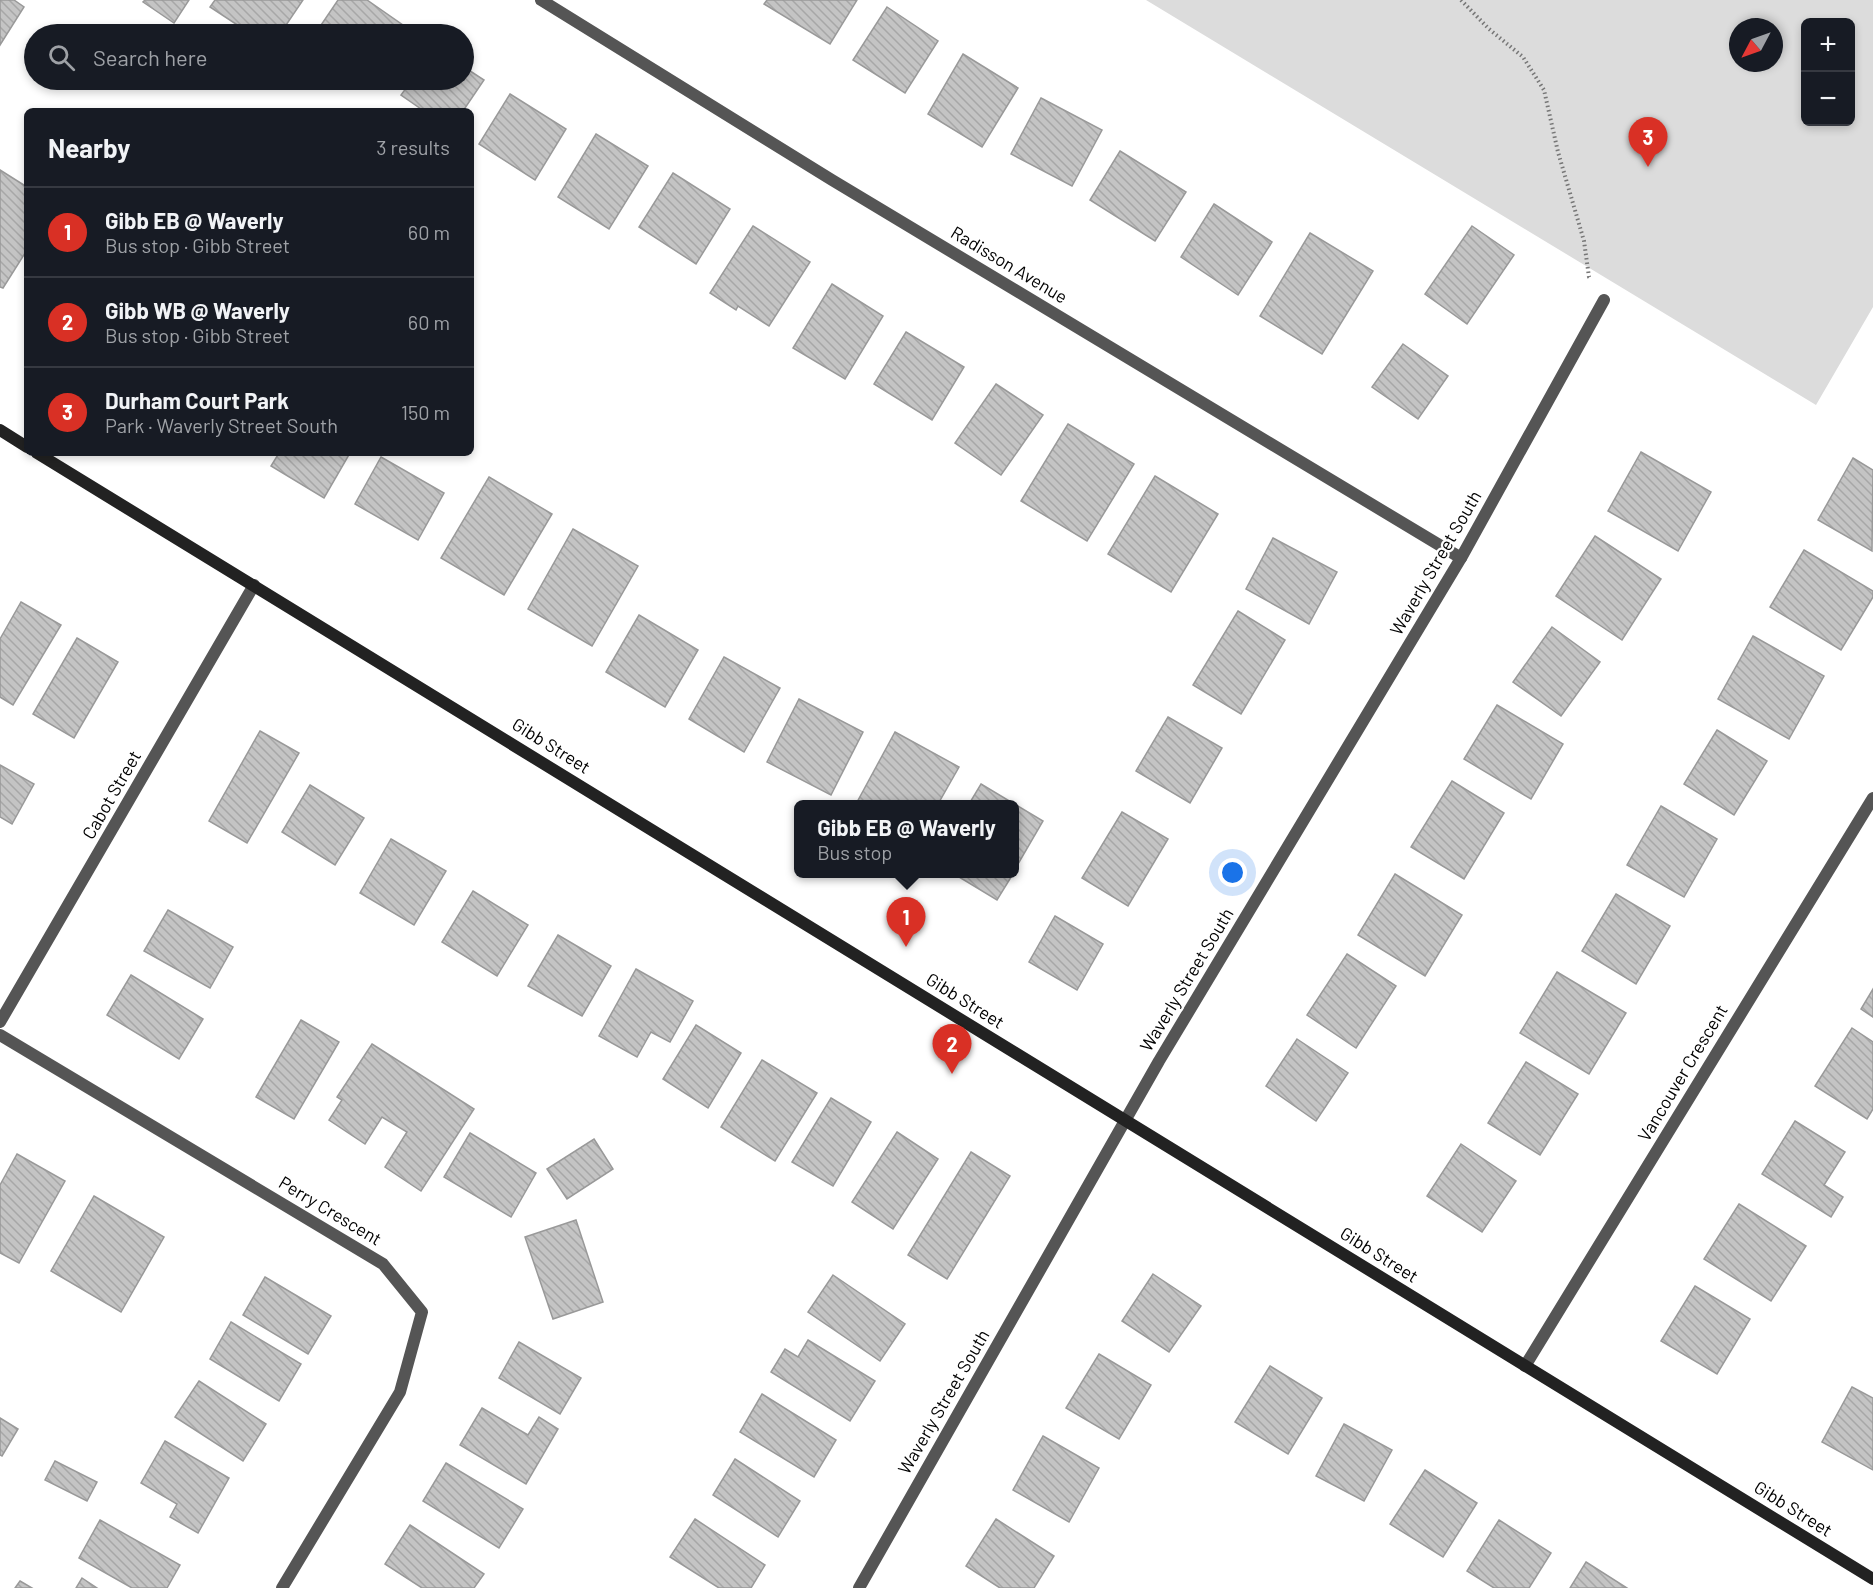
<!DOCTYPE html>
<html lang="en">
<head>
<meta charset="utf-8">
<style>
  :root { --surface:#171b24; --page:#242831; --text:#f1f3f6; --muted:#9ea1a6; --line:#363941; --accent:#d93025 }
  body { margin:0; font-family:Barlow,sans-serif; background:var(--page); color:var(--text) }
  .controls { position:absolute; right:18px; top:18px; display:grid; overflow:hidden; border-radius:9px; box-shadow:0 3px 9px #0003 }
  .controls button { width:54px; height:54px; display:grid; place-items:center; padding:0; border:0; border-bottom:2px solid var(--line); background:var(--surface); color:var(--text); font:30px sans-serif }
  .compass { position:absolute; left:1729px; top:18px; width:54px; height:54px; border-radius:50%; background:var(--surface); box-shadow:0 3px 9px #0003; rotate:229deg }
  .you { position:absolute; left:1233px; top:873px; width:21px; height:21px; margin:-15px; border:4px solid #fff; border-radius:50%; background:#1a73e8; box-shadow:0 0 0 9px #1a73e833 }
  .badge { display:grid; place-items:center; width:39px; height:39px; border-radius:50%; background:var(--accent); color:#fff; font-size:20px; font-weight:700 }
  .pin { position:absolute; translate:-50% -50px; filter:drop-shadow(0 2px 3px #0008) }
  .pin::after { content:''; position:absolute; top:32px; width:21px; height:18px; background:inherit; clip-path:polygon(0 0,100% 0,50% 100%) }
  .popup { position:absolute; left:794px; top:800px; width:225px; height:78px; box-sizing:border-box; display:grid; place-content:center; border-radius:9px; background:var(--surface); filter:drop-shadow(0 2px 4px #0005); font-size:20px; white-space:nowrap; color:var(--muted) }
  .popup b { font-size:22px; color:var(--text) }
  .popup::after { content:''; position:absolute; left:50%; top:100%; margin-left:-12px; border:12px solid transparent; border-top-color:var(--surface) }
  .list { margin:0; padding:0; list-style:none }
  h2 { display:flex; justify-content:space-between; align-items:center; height:78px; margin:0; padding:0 24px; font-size:26px }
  h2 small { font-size:20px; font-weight:400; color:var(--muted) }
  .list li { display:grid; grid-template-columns:39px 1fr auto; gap:18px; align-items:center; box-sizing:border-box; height:90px; padding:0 24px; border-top:2px solid var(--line) }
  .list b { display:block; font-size:22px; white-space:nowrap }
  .list p { margin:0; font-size:20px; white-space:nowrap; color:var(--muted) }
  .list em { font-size:20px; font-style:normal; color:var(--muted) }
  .icon { flex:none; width:33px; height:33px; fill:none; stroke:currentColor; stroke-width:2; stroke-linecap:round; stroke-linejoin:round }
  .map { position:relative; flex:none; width:1873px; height:1588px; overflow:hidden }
  .search { position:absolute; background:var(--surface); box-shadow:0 3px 9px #0003; left:24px; top:24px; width:450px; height:66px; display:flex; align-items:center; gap:15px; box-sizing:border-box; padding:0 21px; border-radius:33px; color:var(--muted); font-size:22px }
  .panel { position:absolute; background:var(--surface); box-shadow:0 3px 9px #0003; left:24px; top:108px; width:450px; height:348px; border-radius:9px }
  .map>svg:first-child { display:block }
  .park { fill:#dcdcdc; fill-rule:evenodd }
  .building { fill:url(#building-back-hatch); stroke:#999; stroke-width:1.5 }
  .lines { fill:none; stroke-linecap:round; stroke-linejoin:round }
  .path { stroke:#777; stroke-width:4; stroke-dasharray:1.5 3; stroke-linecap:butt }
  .street { stroke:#555; stroke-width:12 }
  .secondary { stroke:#222; stroke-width:12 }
  .labels { text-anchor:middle; stroke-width:4.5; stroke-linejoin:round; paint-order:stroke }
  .street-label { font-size:18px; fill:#000; stroke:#fff }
</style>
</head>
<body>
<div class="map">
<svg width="1873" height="1588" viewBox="0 0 1873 1588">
  <defs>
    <pattern id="building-back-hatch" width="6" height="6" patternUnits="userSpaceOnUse" patternTransform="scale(1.5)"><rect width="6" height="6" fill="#c4c4c4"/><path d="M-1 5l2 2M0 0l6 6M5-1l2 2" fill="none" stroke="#a7a7a7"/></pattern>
  </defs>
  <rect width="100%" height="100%" fill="#fff"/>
  <!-- park -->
  <path class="park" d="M1146 0H1873V307L1816 405ZM1806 22H1850V122H1806ZM1738 27H1774V63H1738Z"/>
  <!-- building -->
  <g class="building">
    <path d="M0 0H14L24 7 0 45Z"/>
    <path d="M145 0H189L174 23 143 2Z"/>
    <path d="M215 0H303L280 34H251L210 7Z"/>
    <path d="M338 0H367L410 30 407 34H315Z"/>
    <path d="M767 0H857L830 44 764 4Z"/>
    <path d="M887 7 938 41 905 93 853 60Z"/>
    <path d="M963 54 1018 88 982 147 928 114Z"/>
    <path d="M464 67 484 80 463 111H424L401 95 412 80H464Z"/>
    <path d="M510 94 566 129 535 180 479 144Z"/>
    <path d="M1041 98 1102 130 1072 186 1011 154Z"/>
    <path d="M596 134 648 166 609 229 558 197Z"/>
    <path d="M1120 151 1186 192 1155 241 1090 200Z"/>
    <path d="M0 170 27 187V250L3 288 0 287Z"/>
    <path d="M673 173 730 209 696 264 639 227Z"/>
    <path d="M1214 204 1272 242 1238 295 1181 257Z"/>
    <path d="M753 226 810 262 769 326 738 306 736 310 710 293Z"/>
    <path d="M1472 226 1514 255 1467 324 1425 294Z"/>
    <path d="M1310 233 1373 271 1322 354 1260 316Z"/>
    <path d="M832 284 883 316 845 379 793 348Z"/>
    <path d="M906 332 964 367 932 420 874 384Z"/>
    <path d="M1403 344 1448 376 1418 419 1372 387Z"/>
    <path d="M996 384 1043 415 1001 475 955 443Z"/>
    <path d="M1068 424 1134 464 1087 541 1021 501Z"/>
    <path d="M1641 452 1711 492 1678 551 1608 511Z"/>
    <path d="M279 453H350L324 498 271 466Z"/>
    <path d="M381 457 444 493 418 540 355 504Z"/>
    <path d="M1853 458 1873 470 1872 551 1818 520Z"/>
    <path d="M1155 476 1218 514 1171 592 1108 554Z"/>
    <path d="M489 477 552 514 504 595 441 558Z"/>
    <path d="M573 529 638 566 592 646 528 609Z"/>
    <path d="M1595 536 1661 579 1622 640 1556 596Z"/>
    <path d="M1273 538 1337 572 1309 624 1246 589Z"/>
    <path d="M1804 550 1873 591V597L1841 650 1770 607Z"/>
    <path d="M21 602 61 625 13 705 0 697V639Z"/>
    <path d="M1238 611 1285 640 1241 714 1193 685Z"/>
    <path d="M639 615 698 650 665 707 606 672Z"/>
    <path d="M1552 627 1600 662 1561 716 1513 682Z"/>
    <path d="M1753 636 1824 676 1789 739 1718 699Z"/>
    <path d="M77 638 118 662 74 738 33 714Z"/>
    <path d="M724 657 780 688 744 752 689 719Z"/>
    <path d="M799 699 863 732 831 795 767 762Z"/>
    <path d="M1497 705 1563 744 1531 799 1464 759Z"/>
    <path d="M1168 717 1222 748 1190 803 1136 771Z"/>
    <path d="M1717 730 1767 761 1734 815 1684 784Z"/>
    <path d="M260 731 299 753 247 843 209 821Z"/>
    <path d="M895 732 959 767 938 804H856Z"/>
    <path d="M0 765 34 784 12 824 0 817Z"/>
    <path d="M1452 781 1504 813 1464 879 1411 847Z"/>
    <path d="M981 784 1043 821 1014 871V804H969Z"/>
    <path d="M310 785 364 818 335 865 282 832Z"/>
    <path d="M1661 806 1717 839 1684 897 1627 865Z"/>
    <path d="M1122 812 1168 839 1128 906 1082 878Z"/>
    <path d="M391 839 446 871 414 925 360 893Z"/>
    <path d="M954 874H1013L997 900Z"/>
    <path d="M1395 874 1462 915 1425 976 1358 935Z"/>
    <path d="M473 891 528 925 497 976 442 942Z"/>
    <path d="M1616 894 1670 926 1636 984 1582 951Z"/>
    <path d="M168 910 233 947 210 988 144 951Z"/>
    <path d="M1055 916 1103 944 1077 990 1029 962Z"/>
    <path d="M558 935 611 966 582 1016 528 986Z"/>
    <path d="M1347 954 1396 986 1356 1048 1307 1015Z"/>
    <path d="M636 969 693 1001 670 1042 651 1032 637 1057 599 1036Z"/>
    <path d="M1557 972 1626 1013 1589 1074 1520 1033Z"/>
    <path d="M131 975 203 1019 179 1059 107 1015Z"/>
    <path d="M1873 989V1017L1861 1009Z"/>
    <path d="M301 1020 339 1042 294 1119 256 1097Z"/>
    <path d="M696 1025 741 1053 708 1108 663 1079Z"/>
    <path d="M1852 1028 1873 1042V1109L1867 1119 1815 1086Z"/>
    <path d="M1297 1039 1348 1073 1316 1121 1266 1086Z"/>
    <path d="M372 1044 474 1109 421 1191 385 1167 407 1132 382 1117 365 1144 329 1120 342 1100 337 1097Z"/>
    <path d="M762 1060 817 1093 775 1161 721 1127Z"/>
    <path d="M1526 1062 1578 1094 1540 1155 1488 1123Z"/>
    <path d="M831 1098 871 1122 833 1186 792 1162Z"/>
    <path d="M1795 1121 1845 1152 1824 1185 1843 1197 1831 1217 1762 1174Z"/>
    <path d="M897 1132 938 1159 893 1229 852 1202Z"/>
    <path d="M470 1133 536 1173 511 1217 444 1177Z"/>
    <path d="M594 1139 613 1169 567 1199 547 1169Z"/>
    <path d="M1461 1144 1516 1181 1482 1232 1427 1196Z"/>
    <path d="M971 1152 1010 1176 947 1279 908 1255Z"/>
    <path d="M17 1154 65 1181 19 1263 0 1253V1185Z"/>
    <path d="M94 1196 164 1237 121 1312 51 1271Z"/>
    <path d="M1739 1204 1806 1246 1771 1301 1704 1259Z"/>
    <path d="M576 1220 603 1302 553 1319 525 1237Z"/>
    <path d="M1153 1274 1201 1306 1169 1352 1122 1321Z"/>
    <path d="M833 1275 905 1324 880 1361 808 1312Z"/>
    <path d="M265 1277 331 1316 308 1354 243 1315Z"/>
    <path d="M1695 1286 1750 1319 1717 1374 1661 1341Z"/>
    <path d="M231 1322 301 1364 279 1401 210 1359Z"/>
    <path d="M808 1340 875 1381 850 1421 771 1372 785 1349 798 1357Z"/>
    <path d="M519 1342 581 1378 560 1414 499 1378Z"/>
    <path d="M1099 1354 1151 1385 1119 1439 1066 1408Z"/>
    <path d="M1270 1366 1322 1398 1288 1454 1235 1422Z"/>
    <path d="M199 1381 266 1424 243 1461 175 1417Z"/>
    <path d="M1852 1387 1873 1398V1470L1822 1442Z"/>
    <path d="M762 1394 836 1440 814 1477 740 1432Z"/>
    <path d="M482 1408 528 1435 539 1417 558 1429 526 1484 460 1445Z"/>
    <path d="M0 1418 18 1429 2 1456 0 1455Z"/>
    <path d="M1344 1424 1392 1450 1364 1501 1316 1476Z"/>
    <path d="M1043 1436 1099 1468 1069 1522 1013 1490Z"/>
    <path d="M165 1441 229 1478 198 1533 170 1517 177 1504 141 1483Z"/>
    <path d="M735 1459 800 1501 778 1537 713 1495Z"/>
    <path d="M55 1461 97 1482 87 1501 45 1480Z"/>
    <path d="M446 1463 523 1509 499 1548 423 1501Z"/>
    <path d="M1425 1470 1477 1503 1443 1557 1390 1524Z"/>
    <path d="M695 1519 765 1565 751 1588H719L670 1557Z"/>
    <path d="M996 1519 1054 1556 1034 1588H1000L966 1566Z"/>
    <path d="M100 1520 180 1565 167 1588H132L79 1558Z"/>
    <path d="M1499 1520 1551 1553 1529 1588H1494L1467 1571Z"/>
    <path d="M410 1525 484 1574 474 1588H422L385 1564Z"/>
    <path d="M1586 1562 1627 1588H1570Z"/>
    <path d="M82 1578 97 1588H76Z"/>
    <path d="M20 1581 32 1588H15Z"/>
  </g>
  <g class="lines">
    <!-- path -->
    <path class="path" d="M1461 0 1489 29 1523 57 1544 90 1558 152 1584 241 1589 277 1591 279"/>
    <!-- street -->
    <g class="street">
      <path d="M541 0 832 180 1461 558"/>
      <path d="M0 1022 254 585"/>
      <path d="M0 1035 383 1264 422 1312 400 1392 282 1588"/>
      <path d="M1525 1366 1873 798"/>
      <path d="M859 1588 1159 1061 1461 558 1604 300"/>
    </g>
    <!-- secondary -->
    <g class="secondary">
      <path d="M0 430 27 447"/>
      <path d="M37 453 1873 1579"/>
    </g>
  </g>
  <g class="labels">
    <!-- street labels -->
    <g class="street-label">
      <text transform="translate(1009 265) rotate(31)" y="6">Radisson Avenue</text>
      <text transform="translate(1436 563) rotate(-60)" y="6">Waverly Street South</text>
      <text transform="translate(551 746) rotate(32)" y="6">Gibb Street</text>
      <text transform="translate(112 795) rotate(-60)" y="6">Cabot Street</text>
      <text transform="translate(1187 980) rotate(-59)" y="6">Waverly Street South</text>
      <text transform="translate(965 1001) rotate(32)" y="6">Gibb Street</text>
      <text transform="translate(1683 1073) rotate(-59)" y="6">Vancouver Crescent</text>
      <text transform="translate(330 1211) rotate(31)" y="6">Perry Crescent</text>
      <text transform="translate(1379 1255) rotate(32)" y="6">Gibb Street</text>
      <text transform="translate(944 1402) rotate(-60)" y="6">Waverly Street South</text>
      <text transform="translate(1793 1509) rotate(32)" y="6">Gibb Street</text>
    </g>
  </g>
</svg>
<div class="controls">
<button>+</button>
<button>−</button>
</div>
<svg class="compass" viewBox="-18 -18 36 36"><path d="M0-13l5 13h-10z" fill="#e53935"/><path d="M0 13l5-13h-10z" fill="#9ea1a6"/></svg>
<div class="you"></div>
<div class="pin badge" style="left:906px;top:947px">1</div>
<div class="popup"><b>Gibb EB @ Waverly</b>Bus stop</div>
<div class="pin badge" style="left:952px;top:1074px">2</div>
<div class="pin badge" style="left:1648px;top:167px">3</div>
<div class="search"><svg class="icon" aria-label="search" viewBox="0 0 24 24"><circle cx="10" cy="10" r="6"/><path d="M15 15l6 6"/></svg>Search here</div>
<section class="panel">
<h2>Nearby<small>3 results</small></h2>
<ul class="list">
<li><span class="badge">1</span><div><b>Gibb EB @ Waverly</b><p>Bus stop · Gibb Street</p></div><em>60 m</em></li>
<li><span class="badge">2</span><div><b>Gibb WB @ Waverly</b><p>Bus stop · Gibb Street</p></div><em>60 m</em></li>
<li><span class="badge">3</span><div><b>Durham Court Park</b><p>Park · Waverly Street South</p></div><em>150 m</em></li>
</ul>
</section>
</div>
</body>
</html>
